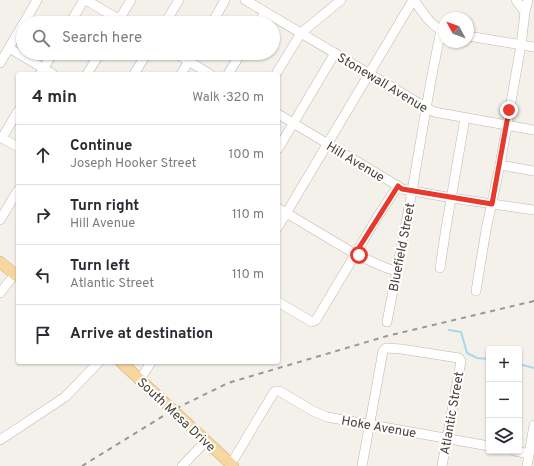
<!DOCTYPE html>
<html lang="en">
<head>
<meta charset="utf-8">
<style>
  :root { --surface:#fff; --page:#f2f2f3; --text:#2b2b33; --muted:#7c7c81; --line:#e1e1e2 }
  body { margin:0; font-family:Overpass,sans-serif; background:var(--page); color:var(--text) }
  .controls { position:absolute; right:12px; bottom:12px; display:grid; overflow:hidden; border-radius:4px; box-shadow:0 1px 3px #0004 }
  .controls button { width:36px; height:36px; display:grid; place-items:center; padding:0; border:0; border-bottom:1px solid var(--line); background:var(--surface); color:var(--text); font:20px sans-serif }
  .compass { position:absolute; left:438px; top:12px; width:36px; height:36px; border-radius:50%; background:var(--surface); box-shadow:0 1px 3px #0004; rotate:311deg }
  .stop { position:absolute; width:12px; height:12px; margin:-9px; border:3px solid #e73a2d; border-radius:50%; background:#fff }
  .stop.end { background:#e73a2d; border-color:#fff; box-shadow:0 1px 4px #0008 }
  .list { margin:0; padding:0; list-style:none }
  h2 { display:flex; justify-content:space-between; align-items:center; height:52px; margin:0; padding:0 16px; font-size:17px }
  h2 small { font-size:13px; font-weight:400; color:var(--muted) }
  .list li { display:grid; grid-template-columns:26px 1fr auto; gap:12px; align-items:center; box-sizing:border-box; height:60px; padding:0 16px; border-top:1px solid var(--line) }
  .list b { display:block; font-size:15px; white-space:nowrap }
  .list p { margin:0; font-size:13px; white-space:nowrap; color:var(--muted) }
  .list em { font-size:13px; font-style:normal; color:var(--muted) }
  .icon { flex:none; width:22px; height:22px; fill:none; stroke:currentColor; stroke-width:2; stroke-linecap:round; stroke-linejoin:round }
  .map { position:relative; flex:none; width:534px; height:466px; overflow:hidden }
  .search { position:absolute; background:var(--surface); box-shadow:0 1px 3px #0004; left:16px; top:16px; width:264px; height:44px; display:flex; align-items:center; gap:10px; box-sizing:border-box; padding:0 14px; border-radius:22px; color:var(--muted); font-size:15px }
  .panel { position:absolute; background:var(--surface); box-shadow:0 1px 3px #0004; left:16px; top:72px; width:264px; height:292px; border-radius:4px }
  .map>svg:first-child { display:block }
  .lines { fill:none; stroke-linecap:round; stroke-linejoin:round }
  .stream { stroke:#acd6ea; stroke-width:2 }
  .minor-casing { stroke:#beb7ad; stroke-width:10 }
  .major-casing { stroke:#dab272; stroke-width:12 }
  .minor { stroke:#fff; stroke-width:9 }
  .major { stroke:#f6d6a1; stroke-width:11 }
  .rail { stroke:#989898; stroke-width:2; stroke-dasharray:5 5; stroke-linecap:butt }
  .route { stroke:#e73a2d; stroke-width:5 }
  .labels { text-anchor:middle; stroke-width:4; stroke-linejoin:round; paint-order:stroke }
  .street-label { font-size:13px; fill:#474039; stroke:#fff }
</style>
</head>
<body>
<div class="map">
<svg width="534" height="466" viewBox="0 0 534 466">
  <rect width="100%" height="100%" fill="#f4f0ea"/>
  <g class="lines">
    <!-- stream -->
    <g class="stream">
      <path d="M449 330 461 332 467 353 477 358 489 359"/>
      <path d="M519 364 534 368"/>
    </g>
    <!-- minor casing -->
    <g class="minor-casing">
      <g id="minor">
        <path d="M86 0 125 23"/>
        <path d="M245 0 434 112 534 130"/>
        <path d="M414 0C422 11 431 27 444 31"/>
        <path d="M516 0 525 12"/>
        <path d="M24 23 37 0"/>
        <path d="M70 23 84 0"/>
        <path d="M117 23 131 0"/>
        <path d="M165 23 179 0"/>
        <path d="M212 23 225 0"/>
        <path d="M259 23 265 12"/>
        <path d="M468 36 534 47"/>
        <path d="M9 48 53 74"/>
        <path d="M175 53 210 74"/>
        <path d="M0 63 23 24"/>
        <path d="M40 74 53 53"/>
        <path d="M87 74 100 53"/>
        <path d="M134 74 147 53"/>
        <path d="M181 74 194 53"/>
        <path d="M228 74 241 53"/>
        <path d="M276 74 301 33 341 0"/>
        <path d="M278 114 398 186 402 189 452 198 534 210"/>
        <path d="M0 137 18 147"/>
        <path d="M2 138 18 111"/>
        <path d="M278 149 335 53"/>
        <path d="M500 165 534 171"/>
        <path d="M278 208 355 254 386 268 397 271"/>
        <path d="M0 220 18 190"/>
        <path d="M278 227 413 0"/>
        <path d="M440 268 446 228 465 118"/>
        <path d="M476 291 486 230 500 165 521 45 525 12 528 0"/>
        <path d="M0 293 15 274"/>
        <path d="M278 302 312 322 316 320 378 216 398 186"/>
        <path d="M387 322 412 191 431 80 441 30"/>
        <path d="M140 380 151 362"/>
        <path d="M0 440 65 397 99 362"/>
        <path d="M515 451 529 454"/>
        <path d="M231 464 274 392 276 391H279L313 411 327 417 489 446"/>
        <path d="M182 466 206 441"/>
        <path d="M362 466 383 351 386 348 401 349 446 356 459 358 461 361 442 466"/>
        <path d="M527 466 534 425"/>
      </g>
    </g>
    <!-- major casing -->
    <g class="major-casing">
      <g id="major">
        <path d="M0 262 18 277"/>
        <path d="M121 362 233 466"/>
      </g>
    </g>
    <!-- minor -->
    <use href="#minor" class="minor"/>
    <!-- major -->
    <use href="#major" class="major"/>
    <!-- rail -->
    <path class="rail" d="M82 466 173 410 228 383 387 336 534 301"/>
  </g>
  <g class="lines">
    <!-- route -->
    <path class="route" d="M359 255 355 254 398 186 402 189 492 204 509 110"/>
  </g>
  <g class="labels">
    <!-- street labels -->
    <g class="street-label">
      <text transform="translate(383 82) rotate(31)" y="5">Stonewall Avenue</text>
      <text transform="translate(356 161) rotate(31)" y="5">Hill Avenue</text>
      <text transform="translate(401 247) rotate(-79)" y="5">Bluefield Street</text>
      <text transform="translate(451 413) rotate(-80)" y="5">Atlantic Street</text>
      <text transform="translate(177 414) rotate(43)" y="5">South Mesa Drive</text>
      <text transform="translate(379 426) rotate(10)" y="5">Hoke Avenue</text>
    </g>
  </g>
</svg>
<div class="controls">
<button>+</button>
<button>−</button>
<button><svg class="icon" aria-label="layers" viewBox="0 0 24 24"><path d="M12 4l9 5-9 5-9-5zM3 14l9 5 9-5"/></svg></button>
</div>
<svg class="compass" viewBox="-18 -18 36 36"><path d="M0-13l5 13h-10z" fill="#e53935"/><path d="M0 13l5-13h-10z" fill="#7c7c81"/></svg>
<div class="stop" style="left:359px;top:255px"></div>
<div class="stop end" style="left:509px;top:110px"></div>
<div class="search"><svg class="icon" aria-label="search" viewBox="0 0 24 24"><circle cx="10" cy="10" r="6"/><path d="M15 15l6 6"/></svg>Search here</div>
<section class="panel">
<h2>4 min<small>Walk · 320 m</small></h2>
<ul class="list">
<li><svg class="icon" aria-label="ahead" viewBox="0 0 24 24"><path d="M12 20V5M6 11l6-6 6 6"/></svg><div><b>Continue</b><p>Joseph Hooker Street</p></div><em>100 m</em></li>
<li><svg class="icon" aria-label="right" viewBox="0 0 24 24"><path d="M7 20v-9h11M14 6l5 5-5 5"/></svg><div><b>Turn right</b><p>Hill Avenue</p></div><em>110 m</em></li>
<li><svg class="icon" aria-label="left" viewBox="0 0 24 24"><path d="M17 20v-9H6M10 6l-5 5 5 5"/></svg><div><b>Turn left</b><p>Atlantic Street</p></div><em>110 m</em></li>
<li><svg class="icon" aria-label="arrive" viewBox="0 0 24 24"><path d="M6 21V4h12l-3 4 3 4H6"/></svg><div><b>Arrive at destination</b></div></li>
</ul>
</section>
</div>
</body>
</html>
